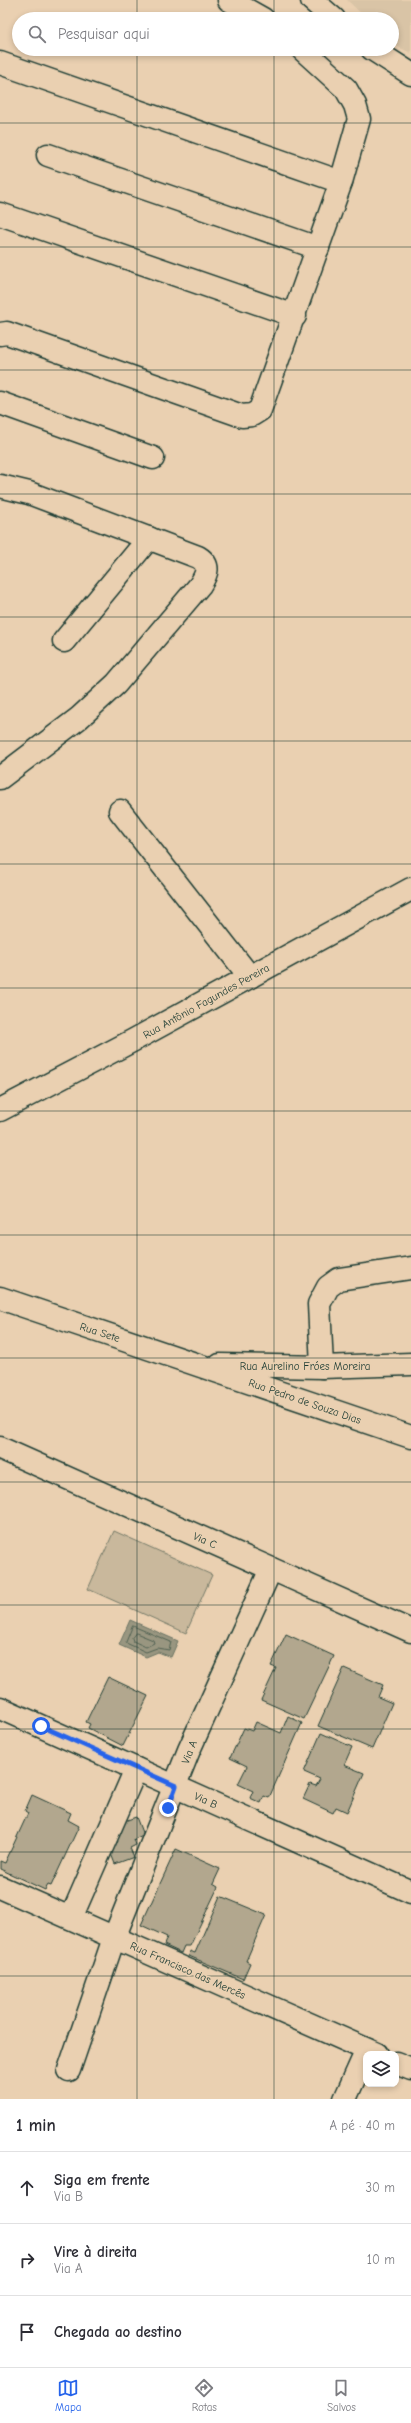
<!DOCTYPE html>
<html lang="pt">
<head>
<meta charset="utf-8">
<style>
  :root { --surface:#fff; --page:#f7f7f7; --text:#2b2b33; --muted:#7c7c81; --line:#e1e1e2; --accent:#2563eb }
  body { margin:0; font-family:"Comic Neue",sans-serif; background:var(--page); color:var(--text) }
  .controls { position:absolute; right:12px; bottom:12px; display:grid; overflow:hidden; border-radius:8px; box-shadow:0 2px 6px #0003 }
  .controls button { width:36px; height:36px; display:grid; place-items:center; padding:0; border:0; border-bottom:1px solid var(--line); background:var(--surface); color:var(--text); font:20px sans-serif }
  .stop { position:absolute; width:12px; height:12px; margin:-9px; border:3px solid #2563eb; border-radius:50%; background:#fff }
  .stop.end { background:#2563eb; border-color:#fff; box-shadow:0 1px 4px #0008 }
  .list { margin:0; padding:0; list-style:none }
  h2 { display:flex; justify-content:space-between; align-items:center; height:52px; margin:0; padding:0 16px; font-size:17px }
  h2 small { font-size:13px; font-weight:400; color:var(--muted) }
  .list li { display:grid; grid-template-columns:26px 1fr auto; gap:12px; align-items:center; box-sizing:border-box; height:72px; padding:0 16px; border-top:1px solid var(--line) }
  .list b { display:block; font-size:15px; white-space:nowrap }
  .list p { margin:0; font-size:13px; white-space:nowrap; color:var(--muted) }
  .list em { font-size:13px; font-style:normal; color:var(--muted) }
  .icon { flex:none; width:22px; height:22px; fill:none; stroke:currentColor; stroke-width:2; stroke-linecap:round; stroke-linejoin:round }
  .map { position:relative; flex:none; width:411px; height:2099px; overflow:hidden }
  .search { position:absolute; background:var(--surface); box-shadow:0 2px 6px #0003; left:12px; right:12px; top:12px; height:44px; display:flex; align-items:center; gap:10px; box-sizing:border-box; padding:0 14px; border-radius:22px; color:var(--muted); font-size:15px }
  .sheet { height:268px; background:var(--surface) }
  nav { display:flex; justify-content:space-around; align-items:center; box-sizing:border-box; height:56px; border-top:1px solid var(--line); background:var(--surface); font-size:11px; color:var(--muted) }
  nav a { display:grid; justify-items:center; gap:2px }
  nav .on { color:var(--accent) }
  .map>svg:first-child { display:block }
  .built { fill:#d9c4a6 }
  .green { fill:#c9b89c; stroke:#747a68 }
  .water { fill:#999680; stroke:#687262 }
  .lines { fill:none; stroke-linecap:round; stroke-linejoin:round }
  .shore { stroke:#506152; stroke-width:1 }
  .building { fill:#b2a78e; stroke:#1f3d34 }
  .minor-casing { stroke:#1f3d34; stroke-width:25 }
  .minor { stroke:#ead0b1; stroke-width:22 }
  .route { stroke:#2563eb; stroke-width:5 }
  .grid { fill:none; stroke:#1f3d34; stroke-width:1; stroke-opacity:0.55 }
  .labels { text-anchor:middle; stroke-width:3.5; stroke-linejoin:round; paint-order:stroke }
  .street-label { font-size:11px; fill:#1f3d34; stroke:#ead0b1 }
</style>
</head>
<body>
<div class="map">
<svg width="411" height="2099" viewBox="0 0 411 2099">
  <rect width="100%" height="100%" fill="#ead0b1"/>
  <filter id="ink" filterUnits="userSpaceOnUse"><feTurbulence type="fractalNoise" baseFrequency=".025" numOctaves="2"/><feDisplacementMap in="SourceGraphic" scale="8" xChannelSelector="R" yChannelSelector="G"/><feConvolveMatrix kernelMatrix="1 2 1 2 8 2 1 2 1" color-interpolation-filters="sRGB"/></filter>
  <g filter="url(#ink)">
    <!-- built -->
    <path class="built" d="M347 0H411V53L392 44V19H367Z"/>
    <!-- green -->
    <path class="green" d="M114 1531 212 1575 186 1633 88 1589Z"/>
    <!-- water -->
    <path class="water" d="M130 1620 178 1641 171 1657 158 1652 146 1657 119 1645Z"/>
    <g class="lines">
      <!-- shore -->
      <g class="shore">
        <path d="M133 1626 171 1642 169 1650 157 1648 146 1652 126 1643Z"/>
        <path d="M136 1633 153 1640 154 1643 146 1647 133 1641 132 1638Z"/>
      </g>
    </g>
    <!-- building -->
    <g class="building">
      <path d="M286 1634 334 1656 304 1719 261 1700 276 1668 271 1666Z"/>
      <path d="M344 1668 383 1685 378 1697 392 1703 372 1749 318 1726Z"/>
      <path d="M108 1677 148 1696 123 1746 88 1728 90 1724 86 1722Z"/>
      <path d="M288 1716 302 1723 269 1798 264 1796 261 1803 250 1798 253 1791 238 1784 247 1766 230 1758 244 1728 252 1731 256 1722 281 1733Z"/>
      <path d="M321 1733 352 1747 344 1765 364 1773 347 1812 336 1807 333 1813 303 1799 310 1784 316 1786 320 1779 304 1772Z"/>
      <path d="M32 1795 71 1813 68 1820 79 1826 51 1886 48 1885 45 1890 0 1869V1861L5 1863 28 1813 25 1811Z"/>
      <path d="M136 1817 143 1835 134 1839 136 1845 130 1848 134 1857 115 1864 108 1846 118 1842 116 1837 120 1835 116 1824Z"/>
      <path d="M176 1849 220 1869 213 1884 218 1887 190 1946H184L181 1953 164 1945 167 1937 141 1925Z"/>
      <path d="M220 1896 266 1915 246 1961 250 1963 243 1979 189 1956 190 1951 195 1953Z"/>
    </g>
    <g class="lines">
      <!-- minor casing -->
      <g class="minor-casing">
        <g id="minor">
          <path d="M229 0 263 19"/>
          <path d="M312 0 334 19"/>
          <path d="M372 49 411 74"/>
          <path d="M0 63 341 182"/>
          <path d="M48 155 318 248"/>
          <path d="M0 214 295 316"/>
          <path d="M0 334 7 333 242 416 252 415 260 410 341 182 359 119 355 105 346 89 302 49"/>
          <path d="M0 403 153 458"/>
          <path d="M0 486 29 493 198 557C211 565 207 574 200 585L116 684 79 718 0 778"/>
          <path d="M64 641 149 538"/>
          <path d="M120 811 250 977"/>
          <path d="M0 1110 132 1041 411 889"/>
          <path d="M0 1298 411 1437"/>
          <path d="M220 1365 322 1367 411 1364"/>
          <path d="M322 1367 319 1304 328 1287 339 1279 411 1268"/>
          <path d="M0 1448 411 1631"/>
          <path d="M0 1708 411 1892"/>
          <path d="M0 1887 377 2054"/>
          <path d="M71 1918 136 1769"/>
          <path d="M396 2063 411 2069"/>
          <path d="M69 2070 114 1938 189 1750 271 1569"/>
          <path d="M345 2099 367 2050"/>
        </g>
      </g>
      <!-- minor -->
      <use href="#minor" class="minor"/>
    </g>
  </g>
  <g class="lines" filter="url(#ink)">
    <!-- route -->
    <path class="route" d="M41 1726 176 1786 168 1808"/>
  </g>
  <!-- grid -->
  <path class="grid" d="M137 0V19M274 0V19M137 49V2099M274 49V2099M0 123H411M0 247H411M0 370H411M0 494H411M0 617H411M0 741H411M0 864H411M0 988H411M0 1111H411M0 1235H411M0 1358H411M0 1482H411M0 1605H411M0 1729H411M0 1852H411M0 1976H411"/>
  <g class="labels">
    <!-- street labels -->
    <g class="street-label">
      <text transform="translate(206 1001) rotate(-29)" y="4">Rua Antônio Fagundes Pereira</text>
      <text transform="translate(100 1332) rotate(18)" y="4">Rua Sete</text>
      <text x="305" y="1370">Rua Aurelino Fróes Moreira</text>
      <text transform="translate(305 1401) rotate(19)" y="4">Rua Pedro de Souza Dias</text>
      <text transform="translate(205 1540) rotate(24)" y="4">Via C</text>
      <text transform="translate(189 1752) rotate(-68)" y="4">Via A</text>
      <text transform="translate(206 1800) rotate(24)" y="4">Via B</text>
      <text transform="translate(188 1970) rotate(24)" y="4">Rua Francisco das Mercês</text>
    </g>
  </g>
</svg>
<div class="controls">
<button><svg class="icon" aria-label="layers" viewBox="0 0 24 24"><path d="M12 4l9 5-9 5-9-5zM3 14l9 5 9-5"/></svg></button>
</div>
<div class="stop" style="left:41px;top:1726px"></div>
<div class="stop end" style="left:168px;top:1808px"></div>
<div class="search"><svg class="icon" aria-label="search" viewBox="0 0 24 24"><circle cx="10" cy="10" r="6"/><path d="M15 15l6 6"/></svg>Pesquisar aqui</div>
</div>
<section class="sheet">
<h2>1 min<small>A pé · 40 m</small></h2>
<ul class="list">
<li><svg class="icon" aria-label="ahead" viewBox="0 0 24 24"><path d="M12 20V5M6 11l6-6 6 6"/></svg><div><b>Siga em frente</b><p>Via B</p></div><em>30 m</em></li>
<li><svg class="icon" aria-label="right" viewBox="0 0 24 24"><path d="M7 20v-9h11M14 6l5 5-5 5"/></svg><div><b>Vire à direita</b><p>Via A</p></div><em>10 m</em></li>
<li><svg class="icon" aria-label="arrive" viewBox="0 0 24 24"><path d="M6 21V4h12l-3 4 3 4H6"/></svg><div><b>Chegada ao destino</b></div></li>
</ul>
</section>
<nav>
<a class="on"><svg class="icon" aria-label="map" viewBox="0 0 24 24"><path d="M3 6l6-2 6 2 6-2v14l-6 2-6-2-6 2zM9 4v14M15 6v14"/></svg>Mapa</a>
<a><svg class="icon" aria-label="directions" viewBox="0 0 24 24"><path d="M12 3l9 9-9 9-9-9zM9 14v-3h6M13 9l2 2-2 2"/></svg>Rotas</a>
<a><svg class="icon" aria-label="saved" viewBox="0 0 24 24"><path d="M7 4h10v16l-5-4-5 4z"/></svg>Salvos</a>
</nav>
</body>
</html>
